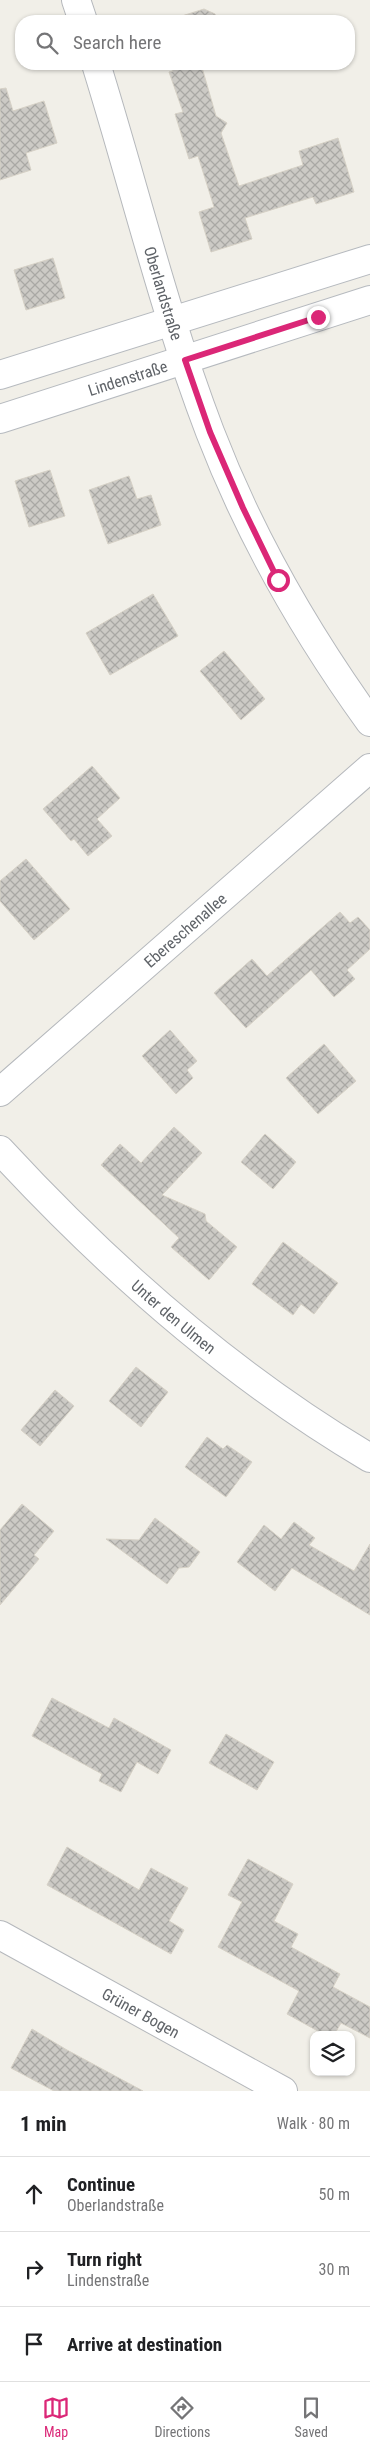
<!DOCTYPE html>
<html lang="en">
<head>
<meta charset="utf-8">
<style>
  :root { --surface:#fff; --page:#f2f2f2; --text:#202124; --muted:#757577; --line:#e0e0e0; --accent:#db2777 }
  body { margin:0; font-family:"Roboto Condensed",sans-serif; background:var(--page); color:var(--text) }
  .controls { position:absolute; right:15px; bottom:15px; display:grid; overflow:hidden; border-radius:10px; box-shadow:0 1px 4px #0004 }
  .controls button { width:45px; height:45px; display:grid; place-items:center; padding:0; border:0; border-bottom:1px solid var(--line); background:var(--surface); color:var(--text); font:25px sans-serif }
  .stop { position:absolute; width:15px; height:15px; margin:-11px; border:4px solid #db2777; border-radius:50%; background:#fff }
  .stop.end { background:#db2777; border-color:#fff; box-shadow:0 1px 5px #0008 }
  .list { margin:0; padding:0; list-style:none }
  h2 { display:flex; justify-content:space-between; align-items:center; height:65px; margin:0; padding:0 20px; font-size:21px }
  h2 small { font-size:16px; font-weight:400; color:var(--muted) }
  .list li { display:grid; grid-template-columns:32px 1fr auto; gap:15px; align-items:center; box-sizing:border-box; height:75px; padding:0 20px; border-top:1px solid var(--line) }
  .list b { display:block; font-size:19px; white-space:nowrap }
  .list p { margin:0; font-size:16px; white-space:nowrap; color:var(--muted) }
  .list em { font-size:16px; font-style:normal; color:var(--muted) }
  .icon { flex:none; width:28px; height:28px; fill:none; stroke:currentColor; stroke-width:2; stroke-linecap:round; stroke-linejoin:round }
  .map { position:relative; flex:none; width:370px; height:2091px; overflow:hidden }
  .search { position:absolute; background:var(--surface); box-shadow:0 1px 4px #0004; left:15px; right:15px; top:15px; height:55px; display:flex; align-items:center; gap:12px; box-sizing:border-box; padding:0 18px; border-radius:20px; color:var(--muted); font-size:19px }
  .sheet { height:290px; background:var(--surface) }
  nav { display:flex; justify-content:space-around; align-items:center; box-sizing:border-box; height:70px; border-top:1px solid var(--line); background:var(--surface); font-size:14px; color:var(--muted) }
  nav a { display:grid; justify-items:center; gap:2px }
  nav .on { color:var(--accent) }
  .map>svg:first-child { display:block }
  .building { fill:url(#building-cross-hatch); stroke:#d6d1c6 }
  .lines { fill:none; stroke-linecap:round; stroke-linejoin:round }
  .street-casing { stroke:#b5b8bc; stroke-width:30 }
  .secondary-casing { stroke:#b6babf; stroke-width:30 }
  .street { stroke:#fff; stroke-width:28 }
  .secondary { stroke:#fff; stroke-width:28 }
  .route { stroke:#db2777; stroke-width:6 }
  .labels { text-anchor:middle; stroke-width:5; stroke-linejoin:round; paint-order:stroke }
  .street-label { font-size:16px; fill:#5f6368; stroke:#fff }
</style>
</head>
<body>
<div class="map">
<svg width="370" height="2091" viewBox="0 0 370 2091">
  <defs>
    <pattern id="building-cross-hatch" width="8" height="8" patternUnits="userSpaceOnUse" patternTransform="scale(1.25)"><rect width="8" height="8" fill="#cccac5"/><path d="M0 0l8 8M0 8l8-8" fill="none" stroke="#a9a8a4"/></pattern>
  </defs>
  <rect width="100%" height="100%" fill="#f1efe8"/>
  <!-- building -->
  <g class="building">
    <path d="M204 9 215 14 217 21H166Z"/>
    <path d="M171 64H201L216 116 227 123 221 133 239 186 303 165 299 151 338 138 354 192 316 204 313 197 245 218 252 239 211 252 199 212 214 207 198 156 189 159 175 114 183 112 169 72 173 71Z"/>
    <path d="M6 88 13 111 44 101 57 143 26 153 31 170 0 180V89Z"/>
    <path d="M53 258 65 298 26 310 14 270Z"/>
    <path d="M50 470 65 516 29 527 15 481Z"/>
    <path d="M129 476 137 499 151 495 161 525 108 544 89 490Z"/>
    <path d="M153 594 178 636 110 675 86 633Z"/>
    <path d="M224 651 265 699 241 720 200 671Z"/>
    <path d="M92 766 120 798 97 819 112 836 88 856 74 839 71 841 43 809Z"/>
    <path d="M26 859 70 909 34 940 0 901V881Z"/>
    <path d="M340 912 350 923 358 917 370 930V949L347 970 355 979 334 997 311 970 246 1028 214 993 252 959 267 976Z"/>
    <path d="M170 1030 197 1061 187 1070 193 1078 176 1094 142 1056Z"/>
    <path d="M324 1044 356 1081 318 1114 286 1078Z"/>
    <path d="M174 1127 202 1153 162 1195 205 1214 206 1221 237 1247 209 1280 171 1247 179 1238 101 1165 120 1144 141 1163Z"/>
    <path d="M265 1134 296 1162 273 1189 241 1162Z"/>
    <path d="M283 1242 338 1283 314 1314 301 1304 293 1315 252 1284Z"/>
    <path d="M136 1367 168 1392 141 1427 109 1401Z"/>
    <path d="M55 1390 74 1406 40 1446 21 1430Z"/>
    <path d="M207 1437 223 1449 227 1445 252 1462 226 1497 185 1467Z"/>
    <path d="M22 1504 54 1531 34 1555 39 1559 0 1605V1530Z"/>
    <path d="M155 1518 200 1552 189 1567 179 1568 167 1584 106 1539 139 1540Z"/>
    <path d="M294 1522 315 1538 309 1545 354 1571 370 1544V1615L292 1568 275 1591 237 1562 264 1525 281 1539Z"/>
    <path d="M52 1698 109 1728 114 1718 171 1750 158 1774 137 1762 121 1792 99 1781 102 1774 32 1736Z"/>
    <path d="M226 1734 274 1762 257 1790 209 1763Z"/>
    <path d="M67 1847 139 1890 151 1868 188 1888 169 1921 184 1930 171 1954 47 1885Z"/>
    <path d="M248 1859 293 1884 274 1921 298 1934 291 1947 340 1974 333 1987 370 2007V2038L341 2023 334 2035H325L287 2014 299 1991 218 1947 242 1902 228 1895Z"/>
    <path d="M32 2029 67 2050 143 2091H54L11 2068Z"/>
  </g>
  <g class="lines">
    <!-- street casing -->
    <g class="street-casing">
      <g id="street">
        <path d="M76 0 83 21"/>
        <path id="s1" d="M96 64C134 186 164 312 210 432 250 536 305 632 370 722"/>
        <path id="s2" d="M0 1092 370 768"/>
        <path id="s3" d="M0 1150C109 1268 231 1376 370 1458"/>
        <path id="s4" d="M0 1935 283 2091"/>
      </g>
    </g>
    <!-- secondary casing -->
    <g class="secondary-casing">
      <g id="secondary">
        <path d="M0 375 370 259"/>
        <path id="s5" d="M0 419 370 300"/>
      </g>
    </g>
    <!-- street -->
    <use href="#street" class="street"/>
    <!-- secondary -->
    <use href="#secondary" class="secondary"/>
  </g>
  <g class="lines">
    <!-- route -->
    <path class="route" d="M278 580 243 508 210 432 185 360 318 317"/>
  </g>
  <g class="labels">
    <!-- street labels -->
    <g class="street-label">
      <text dy="6" stroke="none"><textPath href="#s1" startOffset="239">Oberlandstraße</textPath></text>
      <text dy="6" stroke="none"><textPath href="#s5" startOffset="134">Lindenstraße</textPath></text>
      <text dy="6" stroke="none"><textPath href="#s2" startOffset="246">Ebereschenallee</textPath></text>
      <text dy="6" stroke="none"><textPath href="#s3" startOffset="241">Unter den Ulmen</textPath></text>
      <text dy="6" stroke="none"><textPath href="#s4" startOffset="161">Grüner Bogen</textPath></text>
    </g>
  </g>
</svg>
<div class="controls">
<button><svg class="icon" aria-label="layers" viewBox="0 0 24 24"><path d="M12 4l9 5-9 5-9-5zM3 14l9 5 9-5"/></svg></button>
</div>
<div class="stop" style="left:278px;top:580px"></div>
<div class="stop end" style="left:318px;top:317px"></div>
<div class="search"><svg class="icon" aria-label="search" viewBox="0 0 24 24"><circle cx="10" cy="10" r="6"/><path d="M15 15l6 6"/></svg>Search here</div>
</div>
<section class="sheet">
<h2>1 min<small>Walk · 80 m</small></h2>
<ul class="list">
<li><svg class="icon" aria-label="ahead" viewBox="0 0 24 24"><path d="M12 20V5M6 11l6-6 6 6"/></svg><div><b>Continue</b><p>Oberlandstraße</p></div><em>50 m</em></li>
<li><svg class="icon" aria-label="right" viewBox="0 0 24 24"><path d="M7 20v-9h11M14 6l5 5-5 5"/></svg><div><b>Turn right</b><p>Lindenstraße</p></div><em>30 m</em></li>
<li><svg class="icon" aria-label="arrive" viewBox="0 0 24 24"><path d="M6 21V4h12l-3 4 3 4H6"/></svg><div><b>Arrive at destination</b></div></li>
</ul>
</section>
<nav>
<a class="on"><svg class="icon" aria-label="map" viewBox="0 0 24 24"><path d="M3 6l6-2 6 2 6-2v14l-6 2-6-2-6 2zM9 4v14M15 6v14"/></svg>Map</a>
<a><svg class="icon" aria-label="directions" viewBox="0 0 24 24"><path d="M12 3l9 9-9 9-9-9zM9 14v-3h6M13 9l2 2-2 2"/></svg>Directions</a>
<a><svg class="icon" aria-label="saved" viewBox="0 0 24 24"><path d="M7 4h10v16l-5-4-5 4z"/></svg>Saved</a>
</nav>
</body>
</html>
